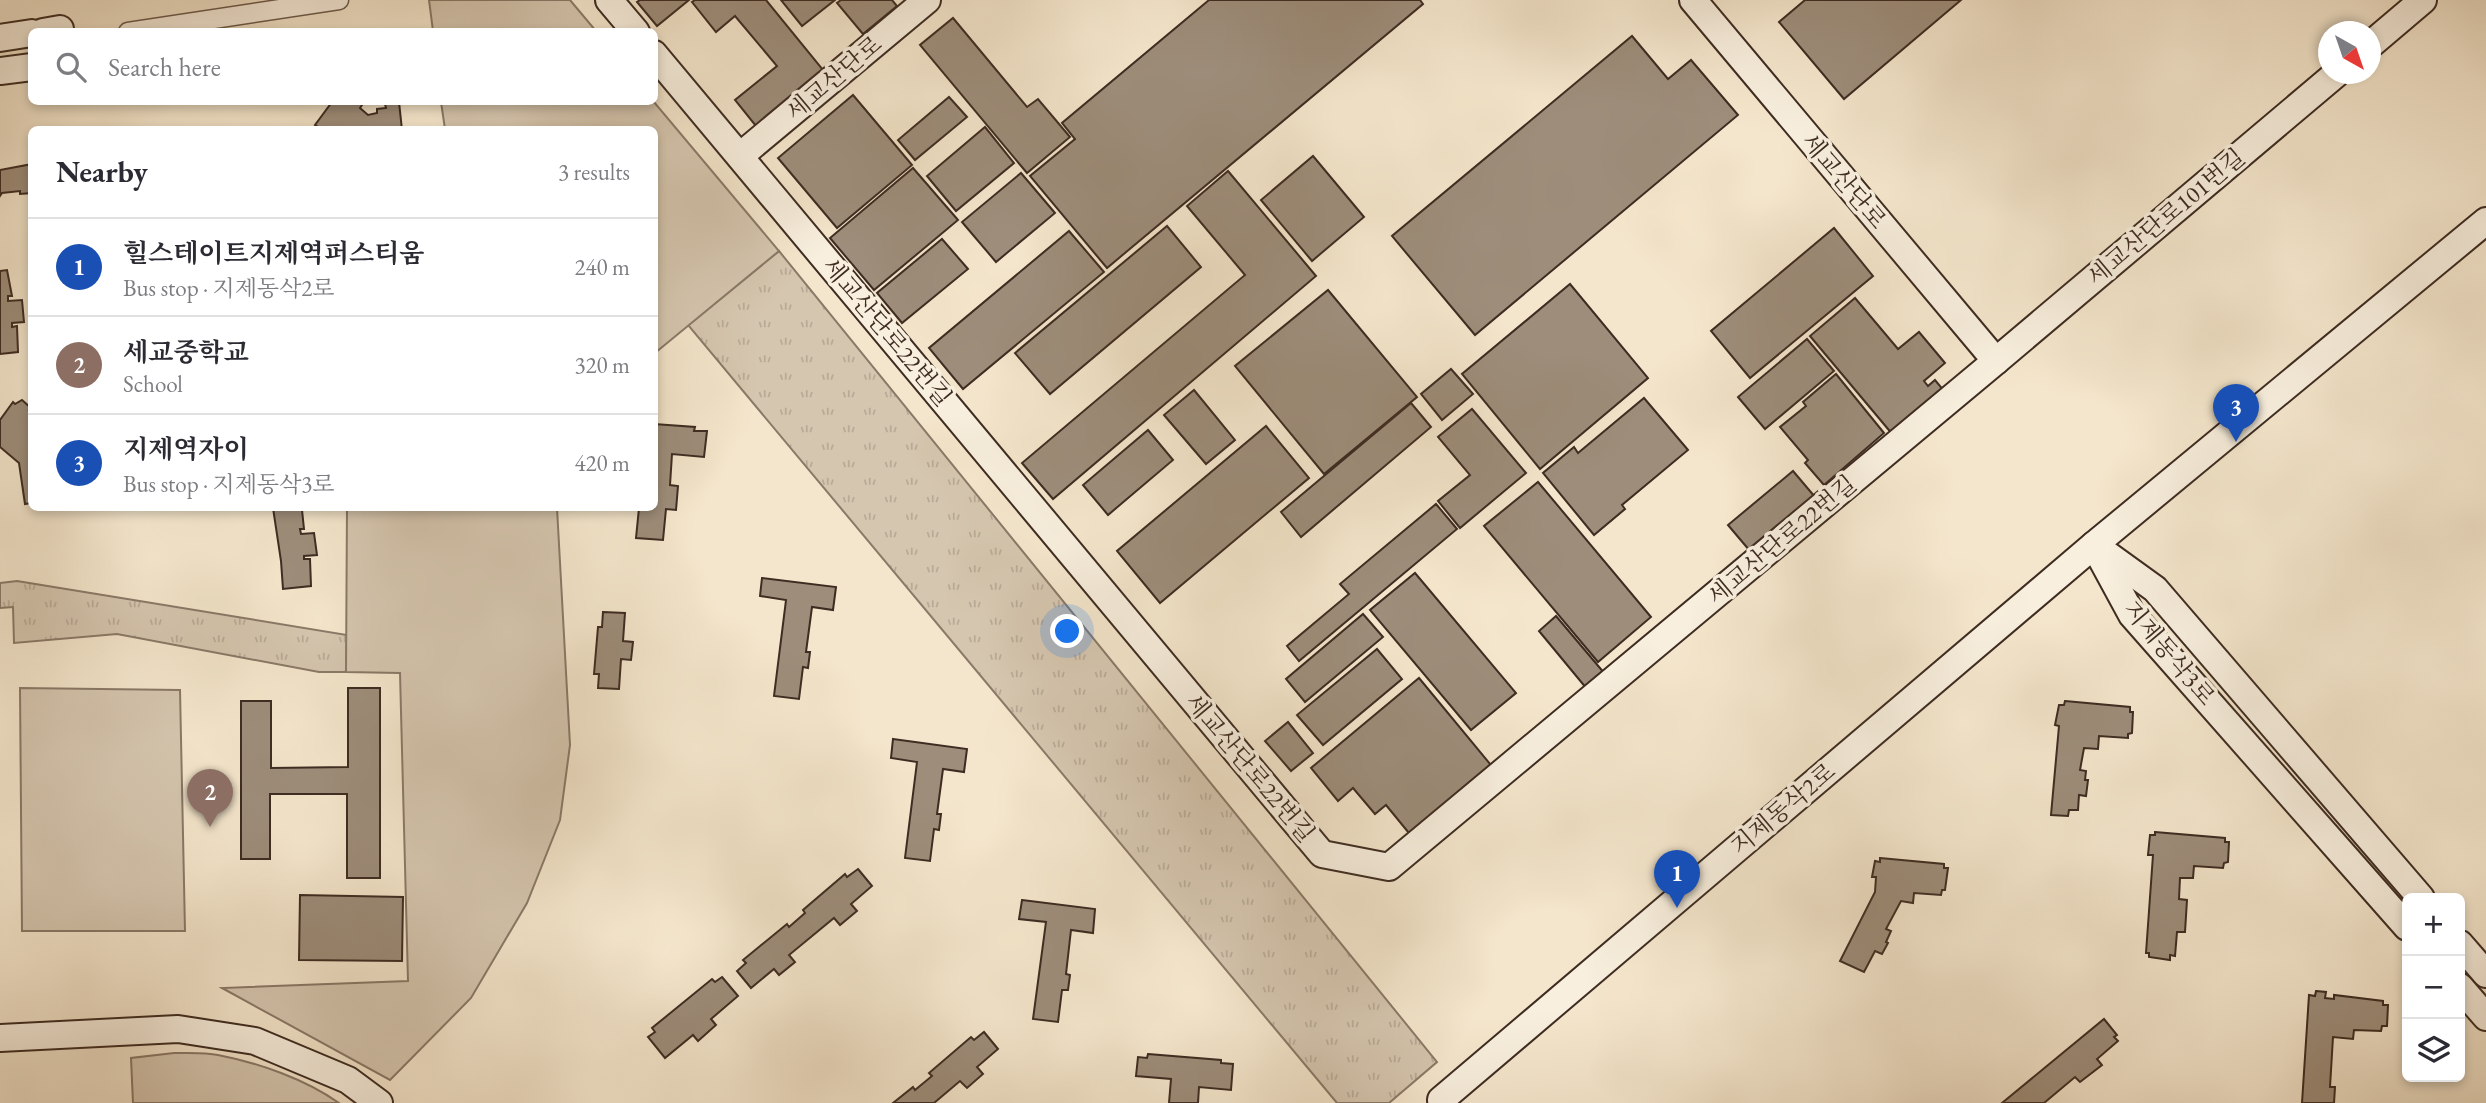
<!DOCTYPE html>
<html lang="en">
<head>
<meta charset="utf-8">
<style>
  :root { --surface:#fff; --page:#f2f2f3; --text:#2b2b33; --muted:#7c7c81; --line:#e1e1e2; --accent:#7c3aed }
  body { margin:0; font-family:"EB Garamond","Noto Serif KR",serif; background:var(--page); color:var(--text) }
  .controls { position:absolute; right:21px; bottom:21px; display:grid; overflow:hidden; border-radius:10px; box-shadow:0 4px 10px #0003 }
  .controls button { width:63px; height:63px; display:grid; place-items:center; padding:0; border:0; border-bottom:2px solid var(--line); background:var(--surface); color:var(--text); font:35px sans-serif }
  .compass { position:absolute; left:2318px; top:21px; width:63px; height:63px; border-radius:50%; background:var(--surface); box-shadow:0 4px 10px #0003; rotate:140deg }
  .you { position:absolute; left:1068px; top:632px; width:24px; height:24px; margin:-18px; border:5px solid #fff; border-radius:50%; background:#1a73e8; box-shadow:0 0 0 10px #1a73e833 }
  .badge { display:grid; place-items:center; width:46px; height:46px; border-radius:50%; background:var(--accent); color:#fff; font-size:23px; font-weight:700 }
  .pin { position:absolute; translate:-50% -58px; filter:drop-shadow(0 2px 4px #0008) }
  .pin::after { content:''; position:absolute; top:37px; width:24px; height:21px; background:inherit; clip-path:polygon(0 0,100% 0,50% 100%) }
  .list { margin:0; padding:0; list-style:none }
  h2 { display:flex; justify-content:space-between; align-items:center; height:91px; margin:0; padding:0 28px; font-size:30px }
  h2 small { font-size:23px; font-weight:400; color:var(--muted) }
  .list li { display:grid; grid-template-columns:46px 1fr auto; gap:21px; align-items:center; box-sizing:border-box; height:98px; padding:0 28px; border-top:2px solid var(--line) }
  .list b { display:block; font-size:26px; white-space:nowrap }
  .list p { margin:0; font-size:23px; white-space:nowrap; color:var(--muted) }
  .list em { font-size:23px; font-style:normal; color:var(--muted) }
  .icon { flex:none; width:38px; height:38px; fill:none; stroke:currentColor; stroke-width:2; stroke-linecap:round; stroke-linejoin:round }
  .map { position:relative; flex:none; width:2486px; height:1103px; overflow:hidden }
  .search { position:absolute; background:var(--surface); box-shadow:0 4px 10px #0003; left:28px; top:28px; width:630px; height:77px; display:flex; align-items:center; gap:18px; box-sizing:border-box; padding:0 24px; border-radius:10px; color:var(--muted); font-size:26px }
  .panel { position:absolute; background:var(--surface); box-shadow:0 4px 10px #0003; left:28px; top:126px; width:630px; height:385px; border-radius:10px }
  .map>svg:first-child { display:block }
  .grass { fill:url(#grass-tufts); stroke:#8a7968; stroke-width:2 }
  .park { fill:#d5c6af; stroke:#8a7968; stroke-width:2 }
  .building { fill:#9d8d7a; stroke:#3e2c22; stroke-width:2 }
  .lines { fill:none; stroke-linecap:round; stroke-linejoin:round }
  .street-casing { stroke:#6c5a4c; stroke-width:21 }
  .secondary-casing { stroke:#3e2c22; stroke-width:30 }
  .street { stroke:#f8efde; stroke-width:18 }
  .secondary { stroke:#f8efde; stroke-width:26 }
  .labels { text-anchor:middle; stroke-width:7; stroke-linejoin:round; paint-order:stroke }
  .street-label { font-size:24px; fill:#3e2c22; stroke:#f8efde }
</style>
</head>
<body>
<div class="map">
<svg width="2486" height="1103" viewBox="0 0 2486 1103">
  <defs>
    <pattern id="grass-tufts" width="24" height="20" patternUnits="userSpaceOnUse" patternTransform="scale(1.75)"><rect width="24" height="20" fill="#d5c6af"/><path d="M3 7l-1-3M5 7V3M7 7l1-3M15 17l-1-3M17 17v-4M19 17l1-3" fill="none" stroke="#b8aa96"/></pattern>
  </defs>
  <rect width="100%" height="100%" fill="#f4e6cc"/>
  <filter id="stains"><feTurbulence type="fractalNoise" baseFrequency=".00286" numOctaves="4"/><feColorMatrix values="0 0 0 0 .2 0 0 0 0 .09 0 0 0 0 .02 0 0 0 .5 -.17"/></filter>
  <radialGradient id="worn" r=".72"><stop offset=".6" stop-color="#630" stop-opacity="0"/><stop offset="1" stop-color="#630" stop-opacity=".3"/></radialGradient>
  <!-- grass -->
  <g class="grass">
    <path d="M779 251 1437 1062 1389 1103H1337L688 325Z"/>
    <path d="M17 581 347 635 346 672H319L117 634 14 643 13 607 0 608V583Z"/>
  </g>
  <!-- park -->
  <g class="park">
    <path d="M429 0H570L596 31H433Z"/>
    <path d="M441 102H654L779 251 655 353 654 130 445 129Z"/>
    <path d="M347 508H557L570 745 560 820 527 903 471 998 390 1080 222 988 408 981 400 673 346 672Z"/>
    <path d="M20 688 180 690 185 931H22Z"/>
    <path d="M174 1053C188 1053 204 1052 218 1055 259 1063 305 1079 339 1103H133L131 1058Z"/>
  </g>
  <!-- building -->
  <g class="building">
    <path d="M640 0H689L657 26 637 2Z"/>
    <path d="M695 0H766L828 76 760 131 735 100 777 66 735 16 716 32 692 2Z"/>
    <path d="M781 0H835L802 26Z"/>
    <path d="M841 0H892L897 6 863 34 837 3Z"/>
    <path d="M1209 0H1420L1423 4 1107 268 1030 176 1075 139 1062 123Z"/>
    <path d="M1805 0H1961L1844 99 1779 22Z"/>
    <path d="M953 18 1027 107 1038 99 1070 137 1027 173 920 45Z"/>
    <path d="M1632 36 1668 79 1691 60 1738 115 1475 335 1392 236Z"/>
    <path d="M853 95 912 165 837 228 778 158Z"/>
    <path d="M949 97 967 117 915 160 898 140Z"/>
    <path d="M332 102H357L362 105 360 108 368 115 377 113V109L386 108 385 104 399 102 402 130H317L318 127 315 125Z"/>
    <path d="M985 127 1014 163 956 211 927 176Z"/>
    <path d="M1313 156 1364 217 1312 261 1261 200Z"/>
    <path d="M32 164V193L20 194V191L2 193 0 196V170Z"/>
    <path d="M913 168 958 220 874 290 830 238Z"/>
    <path d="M1228 171 1316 276 1053 499 1022 463 1245 275 1187 206Z"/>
    <path d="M1021 173 1055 213 996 262 962 222Z"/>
    <path d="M1167 226 1201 267 1050 394 1015 353Z"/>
    <path d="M1834 228 1873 276 1750 378 1711 331Z"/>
    <path d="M1069 231 1104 272 963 389 929 348Z"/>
    <path d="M942 239 968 269 902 323 877 293Z"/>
    <path d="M7 270 12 296H8V301L22 300 24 322 12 323V327L17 326 18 352 0 354V271Z"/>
    <path d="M1570 284 1648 378 1540 469 1462 374Z"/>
    <path d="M1328 290 1417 397 1324 474 1235 366Z"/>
    <path d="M1855 298 1898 349 1919 332 1945 363 1924 381 1928 386 1935 380 1945 392 1893 435 1810 336Z"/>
    <path d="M1807 339 1834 371 1765 429 1738 397Z"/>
    <path d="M1451 369 1473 394 1442 420 1421 394Z"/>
    <path d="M1836 374 1884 433 1824 485 1805 463 1808 460 1780 427 1806 406 1803 402Z"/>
    <path d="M1194 390 1235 440 1206 464 1164 415Z"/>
    <path d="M1644 398 1688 450 1622 505 1625 509 1594 535 1543 473 1574 447 1578 453Z"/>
    <path d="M22 400 31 408 29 410 32 412V503L25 504 19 463 0 447V420L13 402 15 404Z"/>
    <path d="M1411 403 1431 427 1301 537 1281 512Z"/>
    <path d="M1472 409 1526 473 1460 528 1438 501 1470 475 1438 437Z"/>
    <path d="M654 424 695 427 694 431H707L704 457 672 454 670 485 678 486 676 510 666 509 663 540 636 538 639 508H654Z"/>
    <path d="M1266 426 1309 478 1160 603 1117 551Z"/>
    <path d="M1148 430 1173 460 1108 515 1083 485Z"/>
    <path d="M1793 471 1815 497 1750 551 1728 525Z"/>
    <path d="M1538 482 1651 617 1598 662 1484 526Z"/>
    <path d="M1436 504 1457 529 1299 661 1287 646 1349 594 1340 584Z"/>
    <path d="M273 508H298L299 510H302L304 529H300L301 534 314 533 317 555 304 556V559H310L311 586 283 589 281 561Z"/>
    <path d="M1415 573 1516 693 1471 730 1370 610Z"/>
    <path d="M762 578 836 587 833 610 812 607 806 652H810L808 668 803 667 799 699 774 696 786 600 760 596Z"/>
    <path d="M603 612 625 613 623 641 633 642 631 660 621 659 619 689 598 688 599 674H594L598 627H602Z"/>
    <path d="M1363 614 1383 637 1305 702 1286 679Z"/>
    <path d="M1556 616 1605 674 1587 689 1539 631Z"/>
    <path d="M1377 649 1402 679 1323 745 1297 715Z"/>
    <path d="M1419 678 1495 770 1413 838 1386 805 1375 814 1353 788 1338 801 1311 768Z"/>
    <path d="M348 688H380V878H347V794H270V859H241V701H271V768L348 767Z"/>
    <path d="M2065 701 2130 707V712H2133L2132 733 2128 734V738L2099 736 2098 749 2084 748 2080 770 2086 771 2085 780H2088L2086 796 2079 795 2078 810H2069L2068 816 2051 815 2059 726 2055 725 2059 705H2064Z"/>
    <path d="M1288 722 1313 753 1291 771 1265 741Z"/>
    <path d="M893 739 967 749 964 772 943 769 937 814H941L939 830 934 829 930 861 905 858 917 762 891 758Z"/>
    <path d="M2155 832 2225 838V842H2229L2228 862 2224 863 2223 868 2194 866 2193 878H2180L2179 899 2187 900 2185 932H2177L2175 956 2170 955V960L2149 957V953H2146L2153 855H2148L2150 835H2155Z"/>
    <path d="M1880 858 1944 864V868H1948L1945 890H1942L1941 895 1914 893 1913 903 1901 901 1886 929 1891 931 1886 942 1888 943 1882 954 1875 951 1864 972 1840 961 1875 892 1876 877H1872L1875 861 1880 862Z"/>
    <path d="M858 869 872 886 851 904 857 911 840 925 834 918 789 955 795 962 779 975 774 969 751 988 737 971 746 963 743 960 787 924 789 927 805 913 803 910 845 874 847 877Z"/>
    <path d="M300 895 403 897 402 961 299 960Z"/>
    <path d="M1022 900 1095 909 1093 933 1071 930 1066 974 1070 975 1068 990H1062L1058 1022 1033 1019 1046 922 1019 919Z"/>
    <path d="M722 977 738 996 711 1019 716 1025 698 1041 693 1035 665 1058 648 1037 655 1032 652 1028 712 979 715 982Z"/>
    <path d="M2316 991 2326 992 2325 998 2334 999V995L2383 1001V1005H2388L2387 1026H2382L2381 1031 2354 1030 2353 1039 2333 1037 2330 1087H2335L2334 1103H2302L2309 995 2315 996Z"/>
    <path d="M2104 1019 2117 1035 2114 1037 2118 1041 2097 1059 2102 1065 2080 1082 2075 1077 2044 1103H2002Z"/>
    <path d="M984 1032 998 1049 977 1067 983 1074 967 1088 960 1081 934 1103H893L913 1087 915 1090 932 1076 929 1073 971 1037 974 1040Z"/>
    <path d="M1148 1054 1221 1060V1063L1233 1064 1231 1090 1199 1087 1198 1103H1169L1171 1079 1136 1076 1138 1057 1147 1058Z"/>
  </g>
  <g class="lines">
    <!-- street casing -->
    <g class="street-casing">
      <path id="street" d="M128 32 339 0"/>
    </g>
    <!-- secondary casing -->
    <g class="secondary-casing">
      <g id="secondary">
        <path d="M609 0 636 32"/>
        <path d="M1693 0 1996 361"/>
        <path d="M43 32 60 29"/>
        <path d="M0 38 32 33"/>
        <path d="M2370 45 2423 0"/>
        <path d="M654 54 1322 854 1389 867 1996 361 2336 74"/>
        <path d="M0 71 32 67"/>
        <path d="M740 156 927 0"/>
        <path d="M2094 545 2132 615 2407 927"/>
        <path d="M2101 550 2155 589 2421 898"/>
        <path d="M2460 944 2486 974"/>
        <path d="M2460 987 2486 1017"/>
        <path d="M0 1038 178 1029 255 1041 348 1080 379 1103"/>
        <path d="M1441 1100 2094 545 2486 221"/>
      </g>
    </g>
    <!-- street -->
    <use href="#street" class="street"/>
    <!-- secondary -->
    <use href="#secondary" class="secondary"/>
  </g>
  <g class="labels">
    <!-- street labels -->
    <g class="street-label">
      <text transform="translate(834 78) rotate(-40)" y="8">세교산단로</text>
      <text transform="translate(1844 181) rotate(50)" y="8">세교산단로</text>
      <text transform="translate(2166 217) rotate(-40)" y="8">세교산단로101번길</text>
      <text transform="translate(887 332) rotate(50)" y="8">세교산단로22번길</text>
      <text transform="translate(1782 540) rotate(-40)" y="8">세교산단로22번길</text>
      <text transform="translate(2169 653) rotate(50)" y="8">지제동삭3로</text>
      <text transform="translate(1250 768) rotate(50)" y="8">세교산단로22번길</text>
      <text transform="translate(1783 809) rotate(-40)" y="8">지제동삭2로</text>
    </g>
  </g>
  <rect width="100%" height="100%" filter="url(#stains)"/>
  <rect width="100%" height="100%" fill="url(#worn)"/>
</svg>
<div class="controls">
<button>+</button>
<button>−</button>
<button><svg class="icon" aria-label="layers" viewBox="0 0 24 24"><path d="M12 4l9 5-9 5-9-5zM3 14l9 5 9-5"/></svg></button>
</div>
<svg class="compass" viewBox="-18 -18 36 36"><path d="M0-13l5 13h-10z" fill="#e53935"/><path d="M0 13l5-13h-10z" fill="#7c7c81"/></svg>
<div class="you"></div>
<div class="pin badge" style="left:1677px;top:908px;background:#1a4fb4">1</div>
<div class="pin badge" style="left:210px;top:827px;background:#8d6e63">2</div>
<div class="pin badge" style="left:2236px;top:442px;background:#1a4fb4">3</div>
<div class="search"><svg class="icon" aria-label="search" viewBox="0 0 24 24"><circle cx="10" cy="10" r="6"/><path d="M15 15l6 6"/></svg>Search here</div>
<section class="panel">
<h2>Nearby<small>3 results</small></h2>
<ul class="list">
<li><span class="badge" style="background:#1a4fb4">1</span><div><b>힐스테이트지제역퍼스티움</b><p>Bus stop · 지제동삭2로</p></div><em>240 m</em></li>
<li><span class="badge" style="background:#8d6e63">2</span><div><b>세교중학교</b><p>School</p></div><em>320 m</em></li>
<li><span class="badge" style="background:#1a4fb4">3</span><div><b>지제역자이</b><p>Bus stop · 지제동삭3로</p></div><em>420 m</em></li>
</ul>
</section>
</div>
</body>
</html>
